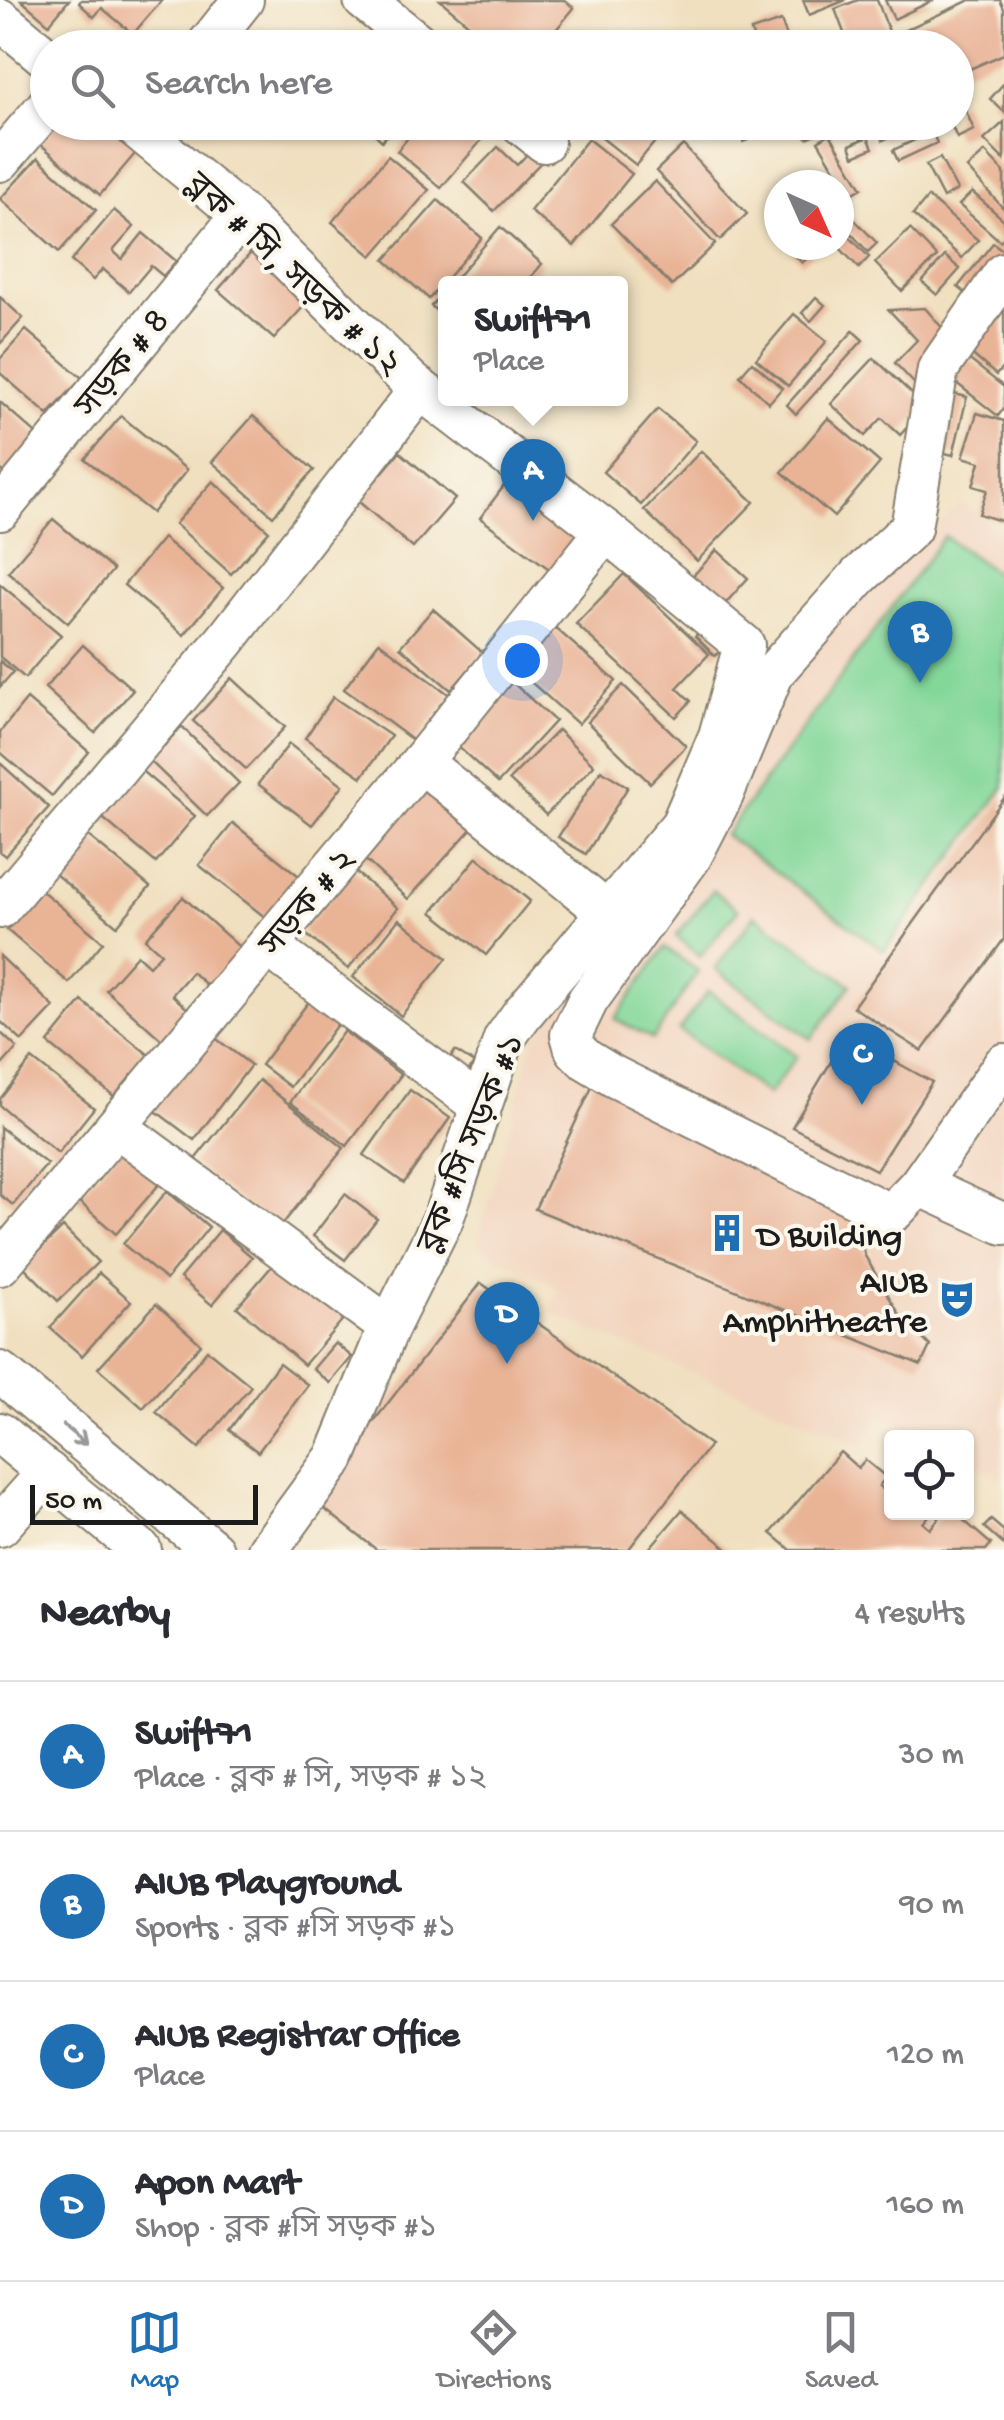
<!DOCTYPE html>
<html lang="en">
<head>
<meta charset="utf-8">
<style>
  :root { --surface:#fff; --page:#f7f7f7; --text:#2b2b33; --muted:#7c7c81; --line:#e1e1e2; --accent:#1f6fb2 }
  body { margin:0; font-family:"Gochi Hand","Noto Sans Bengali",sans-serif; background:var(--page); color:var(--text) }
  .controls { position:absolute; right:30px; bottom:30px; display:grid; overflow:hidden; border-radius:10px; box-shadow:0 2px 8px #0004 }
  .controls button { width:90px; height:90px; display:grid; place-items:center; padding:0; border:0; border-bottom:2px solid var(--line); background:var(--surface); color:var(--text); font:50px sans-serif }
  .compass { position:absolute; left:764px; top:170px; width:90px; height:90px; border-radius:50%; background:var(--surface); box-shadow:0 2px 8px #0004; rotate:135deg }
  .scale { position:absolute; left:30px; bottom:25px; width:228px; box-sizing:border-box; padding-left:10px; border:5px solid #1c1c1c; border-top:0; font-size:28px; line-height:35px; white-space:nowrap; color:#1c1c1c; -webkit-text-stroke:8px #fbf7ec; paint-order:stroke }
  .you { position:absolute; left:522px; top:660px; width:35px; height:35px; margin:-25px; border:8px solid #fff; border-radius:50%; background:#1a73e8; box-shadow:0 0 0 15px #1a73e833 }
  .badge { display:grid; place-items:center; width:65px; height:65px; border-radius:50%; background:var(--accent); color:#fff; font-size:32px; font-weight:700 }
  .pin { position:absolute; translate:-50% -82px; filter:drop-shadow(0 2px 5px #0008) }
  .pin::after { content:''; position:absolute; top:52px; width:35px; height:30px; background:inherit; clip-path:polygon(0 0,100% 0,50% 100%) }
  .popup { position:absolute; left:438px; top:276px; width:190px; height:130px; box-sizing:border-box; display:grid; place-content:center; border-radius:10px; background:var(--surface); filter:drop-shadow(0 2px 8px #0005); font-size:32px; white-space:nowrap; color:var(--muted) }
  .popup b { font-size:38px; color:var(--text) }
  .popup::after { content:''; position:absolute; left:50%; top:100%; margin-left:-20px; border:20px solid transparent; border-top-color:var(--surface) }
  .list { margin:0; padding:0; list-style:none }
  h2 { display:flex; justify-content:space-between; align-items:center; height:130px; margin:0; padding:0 40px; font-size:42px }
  h2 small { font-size:32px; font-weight:400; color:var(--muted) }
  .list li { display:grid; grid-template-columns:65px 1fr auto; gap:30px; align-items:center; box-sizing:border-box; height:150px; padding:0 40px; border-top:2px solid var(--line) }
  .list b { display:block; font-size:38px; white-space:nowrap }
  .list p { margin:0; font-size:32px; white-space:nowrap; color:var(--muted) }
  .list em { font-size:32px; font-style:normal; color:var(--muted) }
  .icon { flex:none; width:55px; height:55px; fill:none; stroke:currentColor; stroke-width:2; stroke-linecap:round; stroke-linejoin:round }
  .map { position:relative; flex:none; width:1004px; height:1550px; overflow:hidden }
  .search { position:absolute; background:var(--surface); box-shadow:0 2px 8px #0004; left:30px; right:30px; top:30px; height:110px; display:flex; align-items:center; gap:25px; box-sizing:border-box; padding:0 35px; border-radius:55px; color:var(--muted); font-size:38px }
  .sheet { height:730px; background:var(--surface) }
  nav { display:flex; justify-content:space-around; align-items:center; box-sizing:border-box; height:140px; border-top:2px solid var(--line); background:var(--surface); font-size:28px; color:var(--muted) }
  nav a { display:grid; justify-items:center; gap:5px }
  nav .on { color:var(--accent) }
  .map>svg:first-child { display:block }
  .built { fill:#f2d4be }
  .green { fill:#82d799; stroke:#4f7a5a; stroke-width:2.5 }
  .building { fill:#e9b396 }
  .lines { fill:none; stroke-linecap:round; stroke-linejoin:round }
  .minor-casing { stroke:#867e6e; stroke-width:44 }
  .minor { stroke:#fff; stroke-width:40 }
  .oneway { stroke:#999 }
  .labels { text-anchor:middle; stroke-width:8; stroke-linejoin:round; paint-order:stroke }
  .street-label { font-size:35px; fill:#1c1c1c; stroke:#fbf7ec }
  .poi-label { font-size:35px; fill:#1c1c1c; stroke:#fbf7ec; text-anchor:start }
</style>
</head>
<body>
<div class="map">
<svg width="1004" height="1550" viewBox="0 0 1004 1550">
  <rect width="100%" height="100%" fill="#fbf7ec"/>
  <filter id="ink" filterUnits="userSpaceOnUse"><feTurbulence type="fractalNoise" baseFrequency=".01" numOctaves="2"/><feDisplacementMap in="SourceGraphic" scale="20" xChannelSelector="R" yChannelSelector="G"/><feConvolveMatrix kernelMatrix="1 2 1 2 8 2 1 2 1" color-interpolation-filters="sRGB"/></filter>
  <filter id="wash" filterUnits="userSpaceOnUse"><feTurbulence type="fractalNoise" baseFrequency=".0048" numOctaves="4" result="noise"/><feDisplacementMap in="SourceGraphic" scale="40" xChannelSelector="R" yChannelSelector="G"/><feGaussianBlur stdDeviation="2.25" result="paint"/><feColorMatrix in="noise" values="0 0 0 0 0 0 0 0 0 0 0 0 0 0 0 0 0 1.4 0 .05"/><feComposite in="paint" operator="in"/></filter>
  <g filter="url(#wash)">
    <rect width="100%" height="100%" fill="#f0e0c0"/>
    <!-- built -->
    <path class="built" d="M962 503 1004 534V1479L967 1460 966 1438 924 1437 880 1415 863 1445 549 1312 559 1289 477 1246 544 999 784 663Z"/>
    <!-- green -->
    <g class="green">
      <path d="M944 536 1004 579V787L884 951 725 835Z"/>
      <path d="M713 890 738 910 700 956 676 936Z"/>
      <path d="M755 915 851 985 811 1039 715 969Z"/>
      <path d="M665 947 698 971 653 1039 615 1019Z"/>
      <path d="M708 991 797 1056 768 1095 679 1030Z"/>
    </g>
    <g id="blocks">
      <!-- building -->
      <g class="building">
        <path d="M21 0H69L49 24Z"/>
        <path d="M81 0H162L133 34 102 8 94 17 79 3Z"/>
        <path d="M440 0H564L574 8 541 48H497Z"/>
        <path d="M803 0H846L809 15Z"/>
        <path d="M858 0H877L890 34 881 38 885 48H823L846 38 835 9Z"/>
        <path d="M885 0H934L894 19Z"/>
        <path d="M970 0H1000L1004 9V54L956 75V48H900L894 35Z"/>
        <path d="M781 21 788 39 765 48H757L751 31Z"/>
        <path d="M1004 83V112L990 99Z"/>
        <path d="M962 102 974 130 957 138 950 122H956V104Z"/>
        <path d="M56 122H91L101 131 110 122 140 148 100 195 39 143Z"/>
        <path d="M362 122H398L382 141Z"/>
        <path d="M421 122H493L495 124 441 188 397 151Z"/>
        <path d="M598 122H671L636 165 592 130Z"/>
        <path d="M734 122H755L760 135 743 142Z"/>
        <path d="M801 122H842L807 138Z"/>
        <path d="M875 122H908L910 128 883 140Z"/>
        <path d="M1004 122V160L984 140Z"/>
        <path d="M932 132 937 143 898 161 893 150Z"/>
        <path d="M830 134 862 188 850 195 818 141Z"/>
        <path d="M868 137 873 148 854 156 850 145Z"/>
        <path d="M588 139 632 174 574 246 530 211Z"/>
        <path d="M683 145 747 214 720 240 656 171Z"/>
        <path d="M535 146 546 157 494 211 464 182 498 147 517 165Z"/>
        <path d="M985 152 1004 172V209L967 168Z"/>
        <path d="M388 156 429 190 372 256 332 222Z"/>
        <path d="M38 158 96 210 59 252 0 199Z"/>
        <path d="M940 158 957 190 943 198 926 165Z"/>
        <path d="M655 181 715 244 672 286 611 224Z"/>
        <path d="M972 192 1004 220V237L1000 241 959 205Z"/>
        <path d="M928 197 978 240 962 258 913 215Z"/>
        <path d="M438 200 482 238 429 299 385 260Z"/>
        <path d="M114 210 134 227 113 251 122 259 143 233 176 261 163 276 151 266 129 292 103 269 93 280 71 261Z"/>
        <path d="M848 213 877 243 868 252 840 221Z"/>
        <path d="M500 227 542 264 525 284H451Z"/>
        <path d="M842 229 869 257 859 268 839 247V232Z"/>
        <path d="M910 229 937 257 902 291 875 263Z"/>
        <path d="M993 243 1004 251V260L973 299 958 287Z"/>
        <path d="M258 245 314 295 274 339 218 290Z"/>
        <path d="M795 245H822L802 263 790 250Z"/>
        <path d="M945 256 960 269 937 295 922 282Z"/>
        <path d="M446 290V319L431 306Z"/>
        <path d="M0 297 23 318 0 344Z"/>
        <path d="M816 297 825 305 811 321 802 313Z"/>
        <path d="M1004 305V366L996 375 960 344Z"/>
        <path d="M925 308 944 330 928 398 895 363 917 340 889 310Z"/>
        <path d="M794 314 827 341 788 386 756 359Z"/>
        <path d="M26 330 82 378 48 415 0 373V359Z"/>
        <path d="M853 331 863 340 796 414 787 405Z"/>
        <path d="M957 350 1004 387V408L998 416 940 370Z"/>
        <path d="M874 358 926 407 900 435 882 418 865 436 831 404Z"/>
        <path d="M752 362 782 388 769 403 740 376Z"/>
        <path d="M946 392 967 397 953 455 933 450Z"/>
        <path d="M0 402 42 439 9 477 0 469Z"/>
        <path d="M658 409 696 441 641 505 603 472Z"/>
        <path d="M977 413 1004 421V522L979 514 987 490 973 486 980 462 963 457Z"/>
        <path d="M121 416 187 470 152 513 85 459Z"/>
        <path d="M253 416 314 470 273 516 212 462Z"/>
        <path d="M828 418 880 463 834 517 782 472Z"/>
        <path d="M701 451 754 502 697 561 644 510Z"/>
        <path d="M400 452 455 499 413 548 358 501Z"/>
        <path d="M515 471 587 524 552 571 480 518Z"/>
        <path d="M213 481 269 531 231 574 175 524Z"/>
        <path d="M53 519 113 570 68 623 8 572Z"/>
        <path d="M163 538 223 588 184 635 124 585Z"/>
        <path d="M717 550 748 578 723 606 691 578Z"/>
        <path d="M624 574 709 654 677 688 691 701 676 717 576 624Z"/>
        <path d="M0 584 61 635 25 678 0 657Z"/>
        <path d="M433 609 483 653 451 690 400 647Z"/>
        <path d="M552 625 616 681 578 724 514 667Z"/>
        <path d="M707 625 727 645 715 656 695 636Z"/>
        <path d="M379 642 451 696 415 742 344 689Z"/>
        <path d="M83 645 133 690 95 733 45 688Z"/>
        <path d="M0 661 13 672 0 687Z"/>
        <path d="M232 678 285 727 246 769 193 721Z"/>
        <path d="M512 682 555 721 498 783 455 744Z"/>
        <path d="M623 685 686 746 650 783 587 722Z"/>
        <path d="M333 697 391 736 362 777 305 738Z"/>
        <path d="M27 699 89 752 52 796 0 752V732Z"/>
        <path d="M182 727 239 783 207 816 150 761Z"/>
        <path d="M558 730 594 765 546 815 509 780Z"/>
        <path d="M289 744 343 785 312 825 258 784Z"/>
        <path d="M0 763 49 807 5 856 0 852Z"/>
        <path d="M137 767 195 816 156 863 98 814Z"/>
        <path d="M601 770 628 787 586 854 558 837Z"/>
        <path d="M425 786 472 828 408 899 362 857Z"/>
        <path d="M1004 798V939L922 1051 853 1007Z"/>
        <path d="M233 823 299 876 266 918 199 865Z"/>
        <path d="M86 834 150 887 117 926 54 873Z"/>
        <path d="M477 857 530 901 486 955 432 912Z"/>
        <path d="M353 870 398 908 348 969 302 931Z"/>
        <path d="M41 890 103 942 69 983 7 930Z"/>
        <path d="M183 897 245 952 212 990 192 972 172 995 191 1012 164 1042 106 990 137 955 149 966 161 953 145 939Z"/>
        <path d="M399 919 447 958 401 1016 353 977Z"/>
        <path d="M0 956 54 1007 22 1041 0 1021Z"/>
        <path d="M313 996 342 1018 290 1087 261 1065Z"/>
        <path d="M82 1001 149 1055 115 1097 48 1043Z"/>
        <path d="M344 1031 401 1075 347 1146 290 1102Z"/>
        <path d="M0 1032 17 1048 0 1067Z"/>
        <path d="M210 1034 251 1065 194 1140 153 1109Z"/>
        <path d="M847 1035 932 1082 876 1170 792 1127Z"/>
        <path d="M455 1051 474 1063 460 1084 442 1072Z"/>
        <path d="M32 1059 94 1108 58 1153 0 1106V1099Z"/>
        <path d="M599 1072 850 1196 865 1256 901 1317 930 1346 921 1365 535 1209Z"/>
        <path d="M259 1080 344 1148 277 1231 192 1163Z"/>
        <path d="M410 1090 450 1118 404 1183 364 1155Z"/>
        <path d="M0 1127 47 1164 13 1205 0 1195Z"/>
        <path d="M122 1146 162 1181 116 1234 76 1199Z"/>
        <path d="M167 1191 209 1227 166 1280 123 1244Z"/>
        <path d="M345 1194 377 1219 345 1260 313 1236Z"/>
        <path d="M63 1227 98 1262 58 1301 23 1266Z"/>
        <path d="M220 1230 252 1257 212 1305 180 1278Z"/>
        <path d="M278 1259 345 1317 304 1365 237 1307Z"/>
        <path d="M99 1273 131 1301 82 1356 50 1328Z"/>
        <path d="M481 1283 710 1445 628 1550H377L313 1500Z"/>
        <path d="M156 1304 201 1344 143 1408 98 1368Z"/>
        <path d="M335 1343 352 1357 330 1383 313 1369Z"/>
        <path d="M207 1350 251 1386 199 1448 156 1412Z"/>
        <path d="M279 1363 308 1385 258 1452 229 1430Z"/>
        <path d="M840 1452 858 1468 865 1460 886 1477 879 1486 884 1490 889 1485 892 1487V1512H932L923 1523 930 1529 944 1512H954L991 1544 986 1550H791L771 1533Z"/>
        <path d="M682 1510 729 1550H648Z"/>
        <path d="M991 1520 1004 1531V1545L984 1527Z"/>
      </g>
    </g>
  </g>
  <g filter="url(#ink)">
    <use href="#blocks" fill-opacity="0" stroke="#867e6e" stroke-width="2.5"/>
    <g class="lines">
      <!-- minor casing -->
      <g class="minor-casing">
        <g id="minor">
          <path d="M364 0 424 48"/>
          <path d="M0 19 48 59"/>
          <path d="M205 48 243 0"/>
          <path d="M129 122 242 215 411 382 606 531 744 645 719 736 681 825 522 1014 504 1039 443 1219 389 1327 335 1458 268 1550"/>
          <path d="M519 122 544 142"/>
          <path d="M0 161 48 105"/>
          <path d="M1004 273 938 369 911 528 859 576 774 672 723 795 691 857 588 1000 571 1035 575 1049 585 1059 613 1076 883 1211H894L919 1185 1004 1064"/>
          <path d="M0 510 242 215"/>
          <path d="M421 762 607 912"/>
          <path d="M0 908 225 641 420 389"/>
          <path d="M268 946 481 1106"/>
          <path d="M117 1127 389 1327"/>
          <path d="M919 1185 1004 1224"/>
          <path d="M0 1265 421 762 606 531"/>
          <path d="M0 1372 213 1550"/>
          <path d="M0 1433 141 1550"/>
          <path d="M0 1526 48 1472"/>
        </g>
      </g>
      <!-- minor -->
      <use href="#minor" class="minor"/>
    </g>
    <!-- one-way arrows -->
    <defs><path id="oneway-shaft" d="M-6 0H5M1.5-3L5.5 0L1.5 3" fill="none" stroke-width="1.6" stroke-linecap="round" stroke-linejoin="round" transform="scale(2.5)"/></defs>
    <use class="oneway" href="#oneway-shaft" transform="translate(75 1435) rotate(40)"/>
  </g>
  <!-- icons -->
  <defs>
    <g id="building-bare" transform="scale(3)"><path d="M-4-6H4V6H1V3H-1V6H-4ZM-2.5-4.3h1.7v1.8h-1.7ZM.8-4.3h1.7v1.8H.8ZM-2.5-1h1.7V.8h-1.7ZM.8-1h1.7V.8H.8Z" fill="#1f6fb2" stroke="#fbf7ec" stroke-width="2.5" paint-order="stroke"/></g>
    <g id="theatre-bare" transform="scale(3)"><path d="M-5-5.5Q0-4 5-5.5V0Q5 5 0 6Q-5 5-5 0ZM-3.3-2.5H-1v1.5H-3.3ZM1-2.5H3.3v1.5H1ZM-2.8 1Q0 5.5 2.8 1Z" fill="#1f6fb2" stroke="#fbf7ec" stroke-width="2.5" paint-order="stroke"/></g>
  </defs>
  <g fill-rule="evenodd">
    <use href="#building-bare" x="727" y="1233"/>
    <use href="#theatre-bare" x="957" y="1299"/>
  </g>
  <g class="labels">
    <!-- street labels -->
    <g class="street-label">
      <text transform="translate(295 273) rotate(43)" y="12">ব্লক # সি, সড়ক # ১২</text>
      <text transform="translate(121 362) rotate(-51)" y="12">সড়ক # ৪</text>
      <text transform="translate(306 901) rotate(-50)" y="12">সড়ক # ২</text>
      <text transform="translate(469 1142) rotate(-68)" y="12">ব্লক #সি সড়ক #১</text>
    </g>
    <!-- poi labels -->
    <g class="poi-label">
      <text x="757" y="1245">D Building</text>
      <text x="927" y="1291" text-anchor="end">AIUB<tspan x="927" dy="40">Amphitheatre</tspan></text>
    </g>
  </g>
</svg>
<div class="controls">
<button><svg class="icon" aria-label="locate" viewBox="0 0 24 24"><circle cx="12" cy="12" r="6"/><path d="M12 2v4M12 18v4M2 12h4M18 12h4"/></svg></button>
</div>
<svg class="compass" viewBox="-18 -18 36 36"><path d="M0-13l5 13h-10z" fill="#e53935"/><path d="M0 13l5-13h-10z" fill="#7c7c81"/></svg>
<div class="scale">50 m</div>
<div class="you"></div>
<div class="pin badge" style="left:533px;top:521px">A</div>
<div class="popup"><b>Swift71</b>Place</div>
<div class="pin badge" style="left:920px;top:683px">B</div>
<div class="pin badge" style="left:862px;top:1105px">C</div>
<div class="pin badge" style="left:507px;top:1364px">D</div>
<div class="search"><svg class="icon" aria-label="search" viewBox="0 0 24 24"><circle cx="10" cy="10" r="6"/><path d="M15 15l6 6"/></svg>Search here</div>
</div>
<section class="sheet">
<h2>Nearby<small>4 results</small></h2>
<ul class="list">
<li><span class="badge">A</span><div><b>Swift71</b><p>Place · ব্লক # সি, সড়ক # ১২</p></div><em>30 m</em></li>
<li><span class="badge">B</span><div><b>AIUB Playground</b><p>Sports · ব্লক #সি সড়ক #১</p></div><em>90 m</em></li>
<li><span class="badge">C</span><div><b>AIUB Registrar Office</b><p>Place</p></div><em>120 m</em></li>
<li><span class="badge">D</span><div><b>Apon Mart</b><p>Shop · ব্লক #সি সড়ক #১</p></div><em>160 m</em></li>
</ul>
</section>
<nav>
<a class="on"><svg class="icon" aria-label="map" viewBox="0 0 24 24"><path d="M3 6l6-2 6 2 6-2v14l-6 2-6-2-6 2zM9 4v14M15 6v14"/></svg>Map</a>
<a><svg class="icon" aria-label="directions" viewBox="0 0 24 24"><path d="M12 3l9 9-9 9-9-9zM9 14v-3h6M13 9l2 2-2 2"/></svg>Directions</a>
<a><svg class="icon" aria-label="saved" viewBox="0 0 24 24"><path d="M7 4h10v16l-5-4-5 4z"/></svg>Saved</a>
</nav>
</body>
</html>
